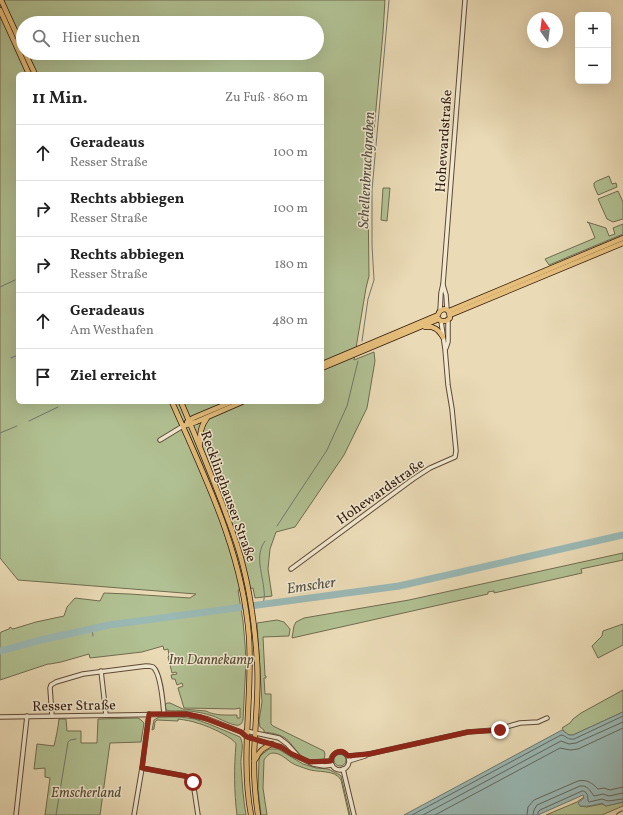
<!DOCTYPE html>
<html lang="de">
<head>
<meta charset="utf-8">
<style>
  :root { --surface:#fff; --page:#f2f2f2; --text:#222; --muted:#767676; --line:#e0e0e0 }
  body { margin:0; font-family:Vollkorn,serif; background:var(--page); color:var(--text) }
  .controls { position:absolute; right:12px; top:12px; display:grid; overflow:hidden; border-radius:6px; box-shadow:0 4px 16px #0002 }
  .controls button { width:36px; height:36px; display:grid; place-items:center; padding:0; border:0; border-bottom:1px solid var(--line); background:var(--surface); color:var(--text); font:20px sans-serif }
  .compass { position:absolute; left:527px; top:12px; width:36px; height:36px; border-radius:50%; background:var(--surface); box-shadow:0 4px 16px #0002; rotate:346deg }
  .stop { position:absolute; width:12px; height:12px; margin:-9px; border:3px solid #8f2418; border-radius:50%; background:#fff }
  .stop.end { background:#8f2418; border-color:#fff; box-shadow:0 1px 4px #0008 }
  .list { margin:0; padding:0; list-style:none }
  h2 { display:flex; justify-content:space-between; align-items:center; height:52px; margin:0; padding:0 16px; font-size:17px }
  h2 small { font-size:13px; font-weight:400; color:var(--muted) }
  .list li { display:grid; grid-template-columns:26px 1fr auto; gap:12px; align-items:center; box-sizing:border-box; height:56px; padding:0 16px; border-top:1px solid var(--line) }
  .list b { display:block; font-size:15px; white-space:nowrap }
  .list p { margin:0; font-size:13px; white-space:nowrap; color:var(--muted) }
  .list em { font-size:13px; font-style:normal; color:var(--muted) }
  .icon { flex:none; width:22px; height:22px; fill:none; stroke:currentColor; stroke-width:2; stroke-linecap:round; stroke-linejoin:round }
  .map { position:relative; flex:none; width:623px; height:815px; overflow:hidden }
  .search { position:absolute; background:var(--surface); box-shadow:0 4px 16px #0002; left:16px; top:16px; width:308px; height:44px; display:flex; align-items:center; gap:10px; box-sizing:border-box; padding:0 14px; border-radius:22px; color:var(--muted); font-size:15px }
  .panel { position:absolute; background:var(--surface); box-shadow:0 4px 16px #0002; left:16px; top:72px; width:308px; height:332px; border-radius:6px }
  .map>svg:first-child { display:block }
  .green { fill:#b1c193; stroke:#706c4f; fill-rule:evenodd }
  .water { fill:#9ab9b5; stroke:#6f7971 }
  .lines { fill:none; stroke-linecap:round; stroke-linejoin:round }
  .shore { stroke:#646860; stroke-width:1 }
  .stream { stroke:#6f7971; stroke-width:1 }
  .river { stroke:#9ab9b5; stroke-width:7 }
  .minor-casing { stroke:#5e4936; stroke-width:5.5 }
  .major-casing { stroke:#2f180b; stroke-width:6 }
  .minor { stroke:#f1e8d0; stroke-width:3.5 }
  .major { stroke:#e5be7b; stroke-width:4.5 }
  .route { stroke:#8f2418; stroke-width:5 }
  .labels { text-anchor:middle; stroke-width:3; stroke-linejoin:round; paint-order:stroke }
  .street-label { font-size:14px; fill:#2f180b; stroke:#f1e8d0 }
  .park-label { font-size:14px; font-style:italic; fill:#564b34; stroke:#f1e8d0 }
  .water-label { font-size:15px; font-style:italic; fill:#545046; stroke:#f1e8d0 }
</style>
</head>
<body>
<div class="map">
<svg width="623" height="815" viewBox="0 0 623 815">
  <rect width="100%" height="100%" fill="#eadbb6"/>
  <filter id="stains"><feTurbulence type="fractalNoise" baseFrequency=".005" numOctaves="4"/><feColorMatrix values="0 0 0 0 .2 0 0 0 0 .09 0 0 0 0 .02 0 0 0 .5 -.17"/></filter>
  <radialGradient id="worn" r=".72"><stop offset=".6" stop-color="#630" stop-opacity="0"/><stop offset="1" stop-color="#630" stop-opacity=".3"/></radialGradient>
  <!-- green -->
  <g class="green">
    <path d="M0 0H385L383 33 368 195 369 276 366 288 354 360 374 352 375 361 367 408 344 455 295 527 276 532 270 549 268 569 272 596 255 598 253 588 238 590 243 621 245 644 246 662 243 720C242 722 242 724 239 725 235 727 218 718 213 716 204 713 194 711 185 711 179 710 172 712 166 710L165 705 167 703H170L183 709 206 711C215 716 227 715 237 715V718H240V708L235 709 184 708 178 688 183 686 182 683 177 685 175 679H172L171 675 177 674 176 672 172 673 168 657 169 656 168 649 164 650 163 646 142 652 90 658 89 654 61 662 50 664H48L0 680V634L1 632 9 629 10 627 13 629 36 622 64 616 67 607 75 598 100 601 104 593 129 594 190 598 196 594 18 580 0 558ZM23 23H317V53H23ZM18 74H322V402H18Z"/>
    <path d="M609 176 612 184 616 183 617 187 598 195 594 186V183L597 181Z"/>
    <path d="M383 188H390L387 221 381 220Z"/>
    <path d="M618 191 623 202V219L613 222 607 219 598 199Z"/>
    <path d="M587 222 606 228 609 236 615 234 613 228 623 224V234L549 265 545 259 595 238 589 223Z"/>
    <path d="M623 553V560L581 569 582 573 494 593V591L488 592V594L292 638 294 626 296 622 304 618 409 600Z"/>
    <path d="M277 620 284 622 290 629 289 636 263 637 265 676H266V678H264L265 694H271V724L273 726 324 751 325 754 324 760C313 761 303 760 296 750 292 746 290 741 285 738 279 734 271 733 264 732V730L260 727 259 721 262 702 257 623Z"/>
    <path d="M623 624V645L598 658 592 646 602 636 603 631Z"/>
    <path d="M623 690V712L573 735C568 736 564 732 562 728L570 723 573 719 581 713Z"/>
    <path d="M159 717H180L195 719 209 724 240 737C245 745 240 756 241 765 242 782 243 798 246 815H237C234 792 234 767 236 744 233 737 206 725 197 723 192 721 185 720 178 719V721L157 720 155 722 154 729 152 730 154 720Z"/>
    <path d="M138 718 141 720 144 723 141 742 110 743 100 815H45L50 778 45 777V768L34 769 37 744 54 746C56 737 58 729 59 719H66L67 731H81V743H97L98 719Z"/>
    <path d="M269 749H278L303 764 316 768 328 769 340 775 341 776 350 815H349L341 780C335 769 317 773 307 769 302 767 297 766 292 763 287 760 281 753 273 753 269 753 266 757 264 760L263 788 267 815H261L258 789 259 760 260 756Z"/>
    <circle cx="340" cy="760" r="6"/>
    <path d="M584 797V798L580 806 587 807 602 804 606 806 623 802V806L602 815H546L577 802Z"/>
  </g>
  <!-- water -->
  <path class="water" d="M623 712V802L606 806 602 803C595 805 588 807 580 806L578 803 584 798 583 795 538 815H404L562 730 569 735H573Z"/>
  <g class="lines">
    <!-- shore -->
    <g class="shore">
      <path d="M412 815 561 735C567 736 567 740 574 739L623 716"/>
      <path d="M423 815 561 741 569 744 576 743 623 722"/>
      <path d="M435 815 560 748 570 750 578 749 623 728"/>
      <path d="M527 815 528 807 534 800 578 781C587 779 592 783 598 789L604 788 610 790 623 787"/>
      <path d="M533 815 534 810 537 805 580 786C588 785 590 791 594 796L603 794 609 796 623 793"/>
      <path d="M538 815V812L540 810 582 791C587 791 588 796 588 801L589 802 602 799 608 801 623 799"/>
    </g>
    <!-- stream -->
    <g class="stream">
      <path d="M0 287 15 280"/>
      <path d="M362 341 368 299 374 280 372 245V190L389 0"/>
      <path d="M11 358 18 355"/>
      <path d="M29 421 58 407"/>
      <path d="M0 433 17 426"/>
      <path d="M277 526 327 450 347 406 358 361"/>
      <path d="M263 604C264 600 265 595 264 591 263 574 254 556 265 541"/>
      <path d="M92 628 93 636"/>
      <path d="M56 815 68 742 70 740 76 739"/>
    </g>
    <!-- river -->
    <path class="river" d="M0 651 41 640 109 625 399 586 623 535"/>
    <!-- minor casing -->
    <g class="minor-casing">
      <g id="minor">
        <path d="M443 285 446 295 447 310"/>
        <path d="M440 311 441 293 443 284 465 0"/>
        <path d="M446 348 448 342V320"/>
        <path d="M160 440 183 426"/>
        <path d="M291 569 413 479 430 468 455 457 456 451 452 409 448 385 445 349 441 321"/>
        <path d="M101 671 106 715"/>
        <path d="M52 716 50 688 51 685 56 682 83 674 146 666C149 666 150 666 153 667 161 673 163 704 164 714"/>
        <path d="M0 717 186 714 208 719 241 732 247 737 281 747 292 754 313 764 324 766 332 765"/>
        <path d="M246 731 279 738 287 744 297 755"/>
        <circle cx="340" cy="761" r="9"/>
        <path d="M348 756 369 754 468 732 495 730 520 723 538 722 547 718"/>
        <path d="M349 761 365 756 368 754"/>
        <path d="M310 762 331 761"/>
        <path d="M142 768 185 776 191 779 193 782 198 815"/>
        <path d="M343 769 354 815"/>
        <path d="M16 815 27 716"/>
        <path d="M134 815 142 768 149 714"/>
        <path d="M619 815 623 813"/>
      </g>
    </g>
    <!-- major casing -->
    <g class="major-casing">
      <g id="major">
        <path d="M1 0 23 48"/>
        <path d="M0 10 29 74"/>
        <path d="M25 53 35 74"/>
        <path d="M449 311 623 238"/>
        <path d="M450 315 623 243"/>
        <path d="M425 327C434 326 438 329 443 337"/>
        <path d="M322 364 438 315C439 311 441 309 446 309L449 312 450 318 446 321H441L439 319 322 368"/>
        <path d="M172 402C205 477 243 553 249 637 253 696 240 756 251 815"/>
        <path d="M181 402C195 435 209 469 222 503 229 523 238 544 243 566 251 597 255 629 257 661 259 686 256 712 255 737 253 763 254 789 258 815"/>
        <path d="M187 422 193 418 231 402"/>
        <path d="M183 426 196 422 242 402"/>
        <path d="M200 445C200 434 200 427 207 418"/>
        <path d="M254 761C257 758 257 755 260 752 263 748 267 746 272 744"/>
      </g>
    </g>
    <!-- minor -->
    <use href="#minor" class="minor"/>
    <!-- major -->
    <use href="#major" class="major"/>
  </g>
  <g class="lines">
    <!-- route -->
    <path class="route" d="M193 782 188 777 185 776 142 768 149 714H186L201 717 241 732 247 737 281 747 292 754 310 762 331 761C333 751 342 748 348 756L369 754 468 732 500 730"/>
  </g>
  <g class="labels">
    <!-- street labels -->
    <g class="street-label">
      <text transform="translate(443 141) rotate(-86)" y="5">Hohewardstraße</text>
      <text transform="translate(380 491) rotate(-35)" y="5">Hohewardstraße</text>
      <text transform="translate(229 496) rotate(70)" y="5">Recklinghauser Straße</text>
      <text transform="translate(74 705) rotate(-1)" y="5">Resser Straße</text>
    </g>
    <!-- park labels -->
    <g class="park-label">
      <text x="211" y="664">Im Dannekamp</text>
      <text x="86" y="797">Emscherland</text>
    </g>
    <!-- water labels -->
    <g class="water-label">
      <text transform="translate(366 170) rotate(-87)" y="5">Schellenbruchgraben</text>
      <text transform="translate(311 585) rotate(-8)" y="5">Emscher</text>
    </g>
  </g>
  <rect width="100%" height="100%" filter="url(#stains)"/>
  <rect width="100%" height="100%" fill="url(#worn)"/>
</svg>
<div class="controls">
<button>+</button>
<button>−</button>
</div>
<svg class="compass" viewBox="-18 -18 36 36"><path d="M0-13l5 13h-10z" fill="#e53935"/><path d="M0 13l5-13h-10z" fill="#767676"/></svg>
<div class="stop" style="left:193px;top:782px"></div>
<div class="stop end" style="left:500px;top:730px"></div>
<div class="search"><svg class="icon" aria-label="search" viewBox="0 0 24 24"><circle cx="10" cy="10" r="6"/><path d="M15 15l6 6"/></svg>Hier suchen</div>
<section class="panel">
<h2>11 Min.<small>Zu Fuß · 860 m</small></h2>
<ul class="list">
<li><svg class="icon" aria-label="ahead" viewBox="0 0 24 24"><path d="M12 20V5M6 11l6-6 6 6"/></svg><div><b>Geradeaus</b><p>Resser Straße</p></div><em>100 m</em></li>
<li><svg class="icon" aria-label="right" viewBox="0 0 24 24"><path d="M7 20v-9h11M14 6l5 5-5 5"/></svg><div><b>Rechts abbiegen</b><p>Resser Straße</p></div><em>100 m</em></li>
<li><svg class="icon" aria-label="right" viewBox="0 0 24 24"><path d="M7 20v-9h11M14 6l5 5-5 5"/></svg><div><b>Rechts abbiegen</b><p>Resser Straße</p></div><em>180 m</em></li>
<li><svg class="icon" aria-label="ahead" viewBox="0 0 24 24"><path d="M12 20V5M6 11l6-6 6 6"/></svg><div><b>Geradeaus</b><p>Am Westhafen</p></div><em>480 m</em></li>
<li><svg class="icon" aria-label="arrive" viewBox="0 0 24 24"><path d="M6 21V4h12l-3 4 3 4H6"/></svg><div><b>Ziel erreicht</b></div></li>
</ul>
</section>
</div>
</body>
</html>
